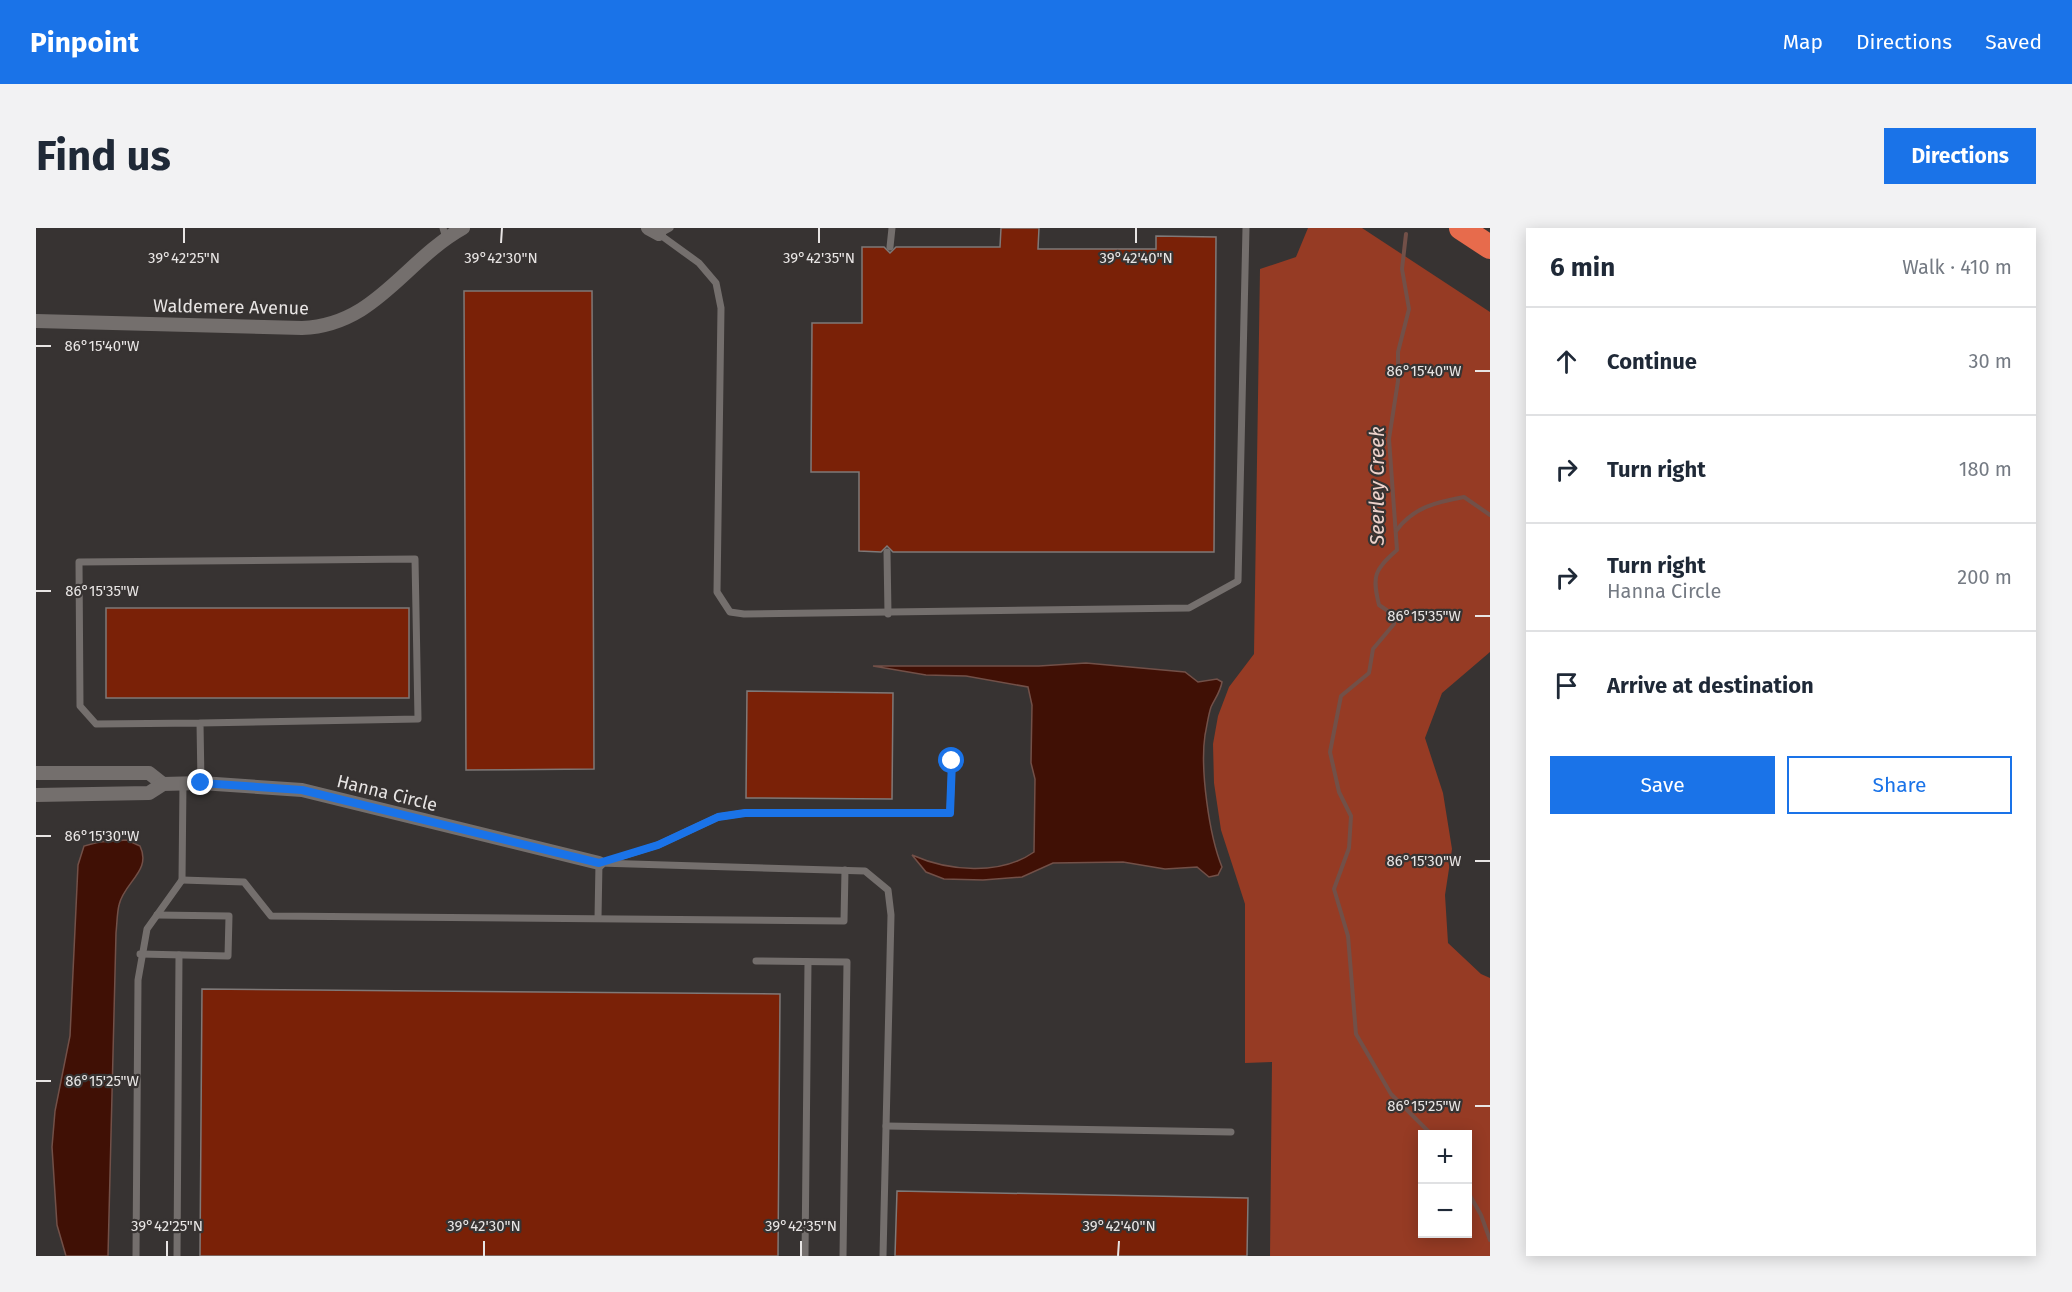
<!DOCTYPE html>
<html lang="en">
<head>
<meta charset="utf-8">
<style>
  :root { --surface:#fff; --page:#f2f2f3; --text:#1f2937; --muted:#747a83; --line:#e0e1e3; --accent:#1a73e8 }
  body { margin:0; font-family:"Fira Sans",sans-serif; background:var(--page); color:var(--text) }
  .controls { position:absolute; right:18px; bottom:18px; display:grid; overflow:hidden; border-radius:0px; box-shadow:0 3px 15px #0003 }
  .controls button { width:54px; height:54px; display:grid; place-items:center; padding:0; border:0; border-bottom:2px solid var(--line); background:var(--surface); color:var(--text); font:30px sans-serif }
  .stop { position:absolute; width:18px; height:18px; margin:-14px; border:4px solid #1a73e8; border-radius:50%; background:#fff }
  .stop.end { background:#1a73e8; border-color:#fff; box-shadow:0 2px 6px #0008 }
  .list { margin:0; padding:0; list-style:none }
  h2 { display:flex; justify-content:space-between; align-items:center; height:78px; margin:0; padding:0 24px; font-size:26px }
  h2 small { font-size:20px; font-weight:400; color:var(--muted) }
  .list li { display:grid; grid-template-columns:39px 1fr auto; gap:18px; align-items:center; box-sizing:border-box; height:108px; padding:0 24px; border-top:2px solid var(--line) }
  .list b { display:block; font-size:22px; white-space:nowrap }
  .list p { margin:0; font-size:20px; white-space:nowrap; color:var(--muted) }
  .list em { font-size:20px; font-style:normal; color:var(--muted) }
  .actions { display:flex; gap:12px; padding:18px 24px }
  .actions a { flex:1; padding:14px 0; border:2px solid var(--accent); border-radius:0px; text-align:center; font-size:21px; color:var(--accent) }
  .actions .main { background:var(--accent); color:#fff }
  .icon { flex:none; width:33px; height:33px; fill:none; stroke:currentColor; stroke-width:2; stroke-linecap:round; stroke-linejoin:round }
  .map { position:relative; flex:none; width:1454px; height:1028px; overflow:hidden; border-radius:0px }
  header { display:flex; align-items:center; gap:36px; box-sizing:border-box; height:84px; padding:0 30px; background:var(--accent); color:#fff }
  header strong { font-size:28px }
  nav { display:flex; gap:33px; margin-inline-start:auto; font-size:21px }
  .intro { display:flex; align-items:center; justify-content:space-between; box-sizing:border-box; height:144px; padding:0 36px }
  h1 { margin:0; font-size:42px }
  .button { padding:15px 27px; border-radius:0px; background:var(--accent); color:#fff; font-size:21px; font-weight:700 }
  main { display:flex; gap:36px; padding:0 36px }
  aside { flex:1; background:var(--surface); border-radius:0px; box-shadow:0 3px 15px #0003 }
  .map>svg:first-child { display:block }
  .forest { fill:#963b24; fill-rule:evenodd }
  .water { fill:#401005; stroke:#725048; stroke-width:1.5 }
  .lines { fill:none; stroke-linecap:round; stroke-linejoin:round }
  .stream { stroke:#725048; stroke-width:4 }
  .building { fill:#7a2107; stroke:#7f7978; stroke-width:1.5 }
  .lane { stroke:#746f6d; stroke-width:7 }
  .street { stroke:#746f6d; stroke-width:14 }
  .highway { stroke:#e76b4c; stroke-width:24 }
  .route { stroke:#1a73e8; stroke-width:8 }
  .ticks { fill:none; stroke:#e8e5e4; stroke-width:2 }
  .labels { text-anchor:middle; stroke-width:4.5; stroke-linejoin:round; paint-order:stroke }
  .street-label { font-size:18px; fill:#e8e5e4; stroke:#373332 }
  .water-label { font-size:20px; font-style:italic; fill:#edd2cb; stroke:#373332 }
  .ticks-label { font-size:15px; text-anchor:middle; fill:#e8e5e4; stroke:#373332; stroke-width:4.5; stroke-linejoin:round; paint-order:stroke }
</style>
</head>
<body>
<header>
<strong>Pinpoint</strong>
<nav><a>Map</a><a>Directions</a><a>Saved</a></nav>
</header>
<div class="intro"><h1>Find us</h1><a class="button">Directions</a></div>
<main>
<div class="map">
<svg width="1454" height="1028" viewBox="0 0 1454 1028">
  <rect width="100%" height="100%" fill="#373332"/>
  <!-- forest -->
  <path class="forest" d="M1272 0H1326L1454 84V424L1406 465 1389 510 1407 565 1416 621 1409 667 1412 715 1445 746 1454 750V1028H1234L1236 834 1209 835V676L1185 602 1178 555 1177 516 1182 488 1193 459 1218 426 1224 41 1260 29ZM1386 906H1432V1006H1386Z"/>
  <!-- water -->
  <g class="water">
    <path d="M1050 435 1149 444 1162 454 1181 451 1186 454C1184 465 1179 470 1175 479 1172 488 1171 498 1169 507 1164 541 1173 607 1186 639L1182 647 1173 649 1161 639 1129 641 1087 634 1017 635 986 649 947 652 908 651 890 644 876 627C912 643 964 648 998 624L999 551 995 535 996 477 992 459 930 448 890 447 837 438H1003Z"/>
    <path d="M91 612 104 618C116 643 88 654 83 677 81 685 81 696 80 705L72 1028H30L21 997 16 919 19 883 34 808 42 637 48 618 63 614Z"/>
  </g>
  <g class="lines">
    <!-- stream -->
    <g class="stream">
      <path d="M1370 6 1366 41 1373 81 1362 124V153L1353 211 1361 322C1338 342 1336 348 1343 377L1358 387V396L1337 421 1333 445 1305 468 1294 524 1303 564 1315 588 1313 620 1298 661 1312 708 1320 806 1355 866 1395 906"/>
      <path d="M1360 303C1377 279 1401 274 1428 269L1454 287"/>
      <path d="M1432 964 1445 987 1454 1012"/>
    </g>
  </g>
  <!-- building -->
  <g class="building">
    <path d="M965 0H1003L1002 21H1120V8L1180 9 1178 324H857L851 318 845 324 823 323V244H775L776 95H826V19H848L854 25 860 19H964Z"/>
    <path d="M428 63H556L558 541 430 542Z"/>
    <rect x="70" y="380" width="303" height="90"/>
    <path d="M711 463 857 465 856 571 710 570Z"/>
    <path d="M166 761 744 766 742 1028H164Z"/>
    <path d="M861 963 1212 970 1211 1028H859Z"/>
  </g>
  <g class="lines">
    <!-- lane -->
    <g class="lane">
      <path d="M407 0 410 10"/>
      <path d="M634 0 623 6 663 35 680 55 685 80 681 364 694 384 708 386 1153 380 1202 353 1210 0"/>
      <path d="M854 19 856 0"/>
      <path d="M851 324 852 386"/>
      <path d="M164 495 60 496 44 478 43 334 379 331 382 491 164 495 165 555"/>
      <path d="M568 634 622 617 682 589 709 585H914L916 533"/>
      <path d="M563 635 829 643 852 662 855 687 847 1028"/>
      <path d="M146 652 208 654 235 688 808 693 809 642"/>
      <path d="M562 690 563 635"/>
      <path d="M104 726 192 728 193 688 121 687"/>
      <path d="M720 733 811 734 807 1028"/>
      <path d="M850 898 1195 904"/>
      <path d="M100 1028 102 752 111 701 146 652 147 555"/>
      <path d="M141 1028 143 727"/>
      <path d="M769 1028 772 734"/>
    </g>
    <!-- street -->
    <g class="street">
      <path d="M612 0 623 6"/>
      <path d="M0 93 266 100C340 97 368 33 427 0"/>
      <path d="M0 545H113L127 556"/>
      <path d="M0 567 113 565 127 556 165 555 266 562 563 635"/>
    </g>
    <!-- highway -->
    <path class="highway" d="M1425 0 1454 19"/>
  </g>
  <g class="lines">
    <!-- route -->
    <path class="route" d="M165 555 266 562 563 635 622 617 682 589 709 585H914L916 533"/>
  </g>
  <!-- ticks -->
  <path class="ticks" d="M148 15V0M465 15 466 0M783 15V0M1100 15V0M0 118H15M1439 143H1454M0 363H15M1439 388H1454M0 608H15M1439 633H1454M0 853H15M1439 878H1454M131 1028V1013M448 1028V1013M765 1028V1013M1082 1028 1083 1013"/>
  <g class="labels">
    <!-- street labels -->
    <g class="street-label">
      <text transform="translate(195 79) rotate(1)" y="6">Waldemere Avenue</text>
      <text transform="translate(351 565) rotate(14)" y="6">Hanna Circle</text>
    </g>
    <!-- water labels -->
    <g class="water-label">
      <text transform="translate(1341 258) rotate(-90)" y="7">Seerley Creek</text>
    </g>
  </g>
  <g class="ticks-label">
    <text x="148" y="35">39°42'25"N</text>
    <text x="465" y="35">39°42'30"N</text>
    <text x="783" y="35">39°42'35"N</text>
    <text x="1100" y="35">39°42'40"N</text>
    <text x="66" y="123">86°15'40"W</text>
    <text x="1388" y="148">86°15'40"W</text>
    <text x="66" y="368">86°15'35"W</text>
    <text x="1388" y="393">86°15'35"W</text>
    <text x="66" y="613">86°15'30"W</text>
    <text x="1388" y="638">86°15'30"W</text>
    <text x="66" y="858">86°15'25"W</text>
    <text x="1388" y="883">86°15'25"W</text>
    <text x="131" y="1003">39°42'25"N</text>
    <text x="448" y="1003">39°42'30"N</text>
    <text x="765" y="1003">39°42'35"N</text>
    <text x="1083" y="1003">39°42'40"N</text>
  </g>
</svg>
<div class="controls">
<button>+</button>
<button>−</button>
</div>
<div class="stop" style="left:916px;top:533px"></div>
<div class="stop end" style="left:165px;top:555px"></div>
</div>
<aside>
<h2>6 min<small>Walk · 410 m</small></h2>
<ul class="list">
<li><svg class="icon" aria-label="ahead" viewBox="0 0 24 24"><path d="M12 20V5M6 11l6-6 6 6"/></svg><div><b>Continue</b></div><em>30 m</em></li>
<li><svg class="icon" aria-label="right" viewBox="0 0 24 24"><path d="M7 20v-9h11M14 6l5 5-5 5"/></svg><div><b>Turn right</b></div><em>180 m</em></li>
<li><svg class="icon" aria-label="right" viewBox="0 0 24 24"><path d="M7 20v-9h11M14 6l5 5-5 5"/></svg><div><b>Turn right</b><p>Hanna Circle</p></div><em>200 m</em></li>
<li><svg class="icon" aria-label="arrive" viewBox="0 0 24 24"><path d="M6 21V4h12l-3 4 3 4H6"/></svg><div><b>Arrive at destination</b></div></li>
</ul>
<div class="actions"><a class="main">Save</a><a>Share</a></div>
</aside>
</main>
</body>
</html>
